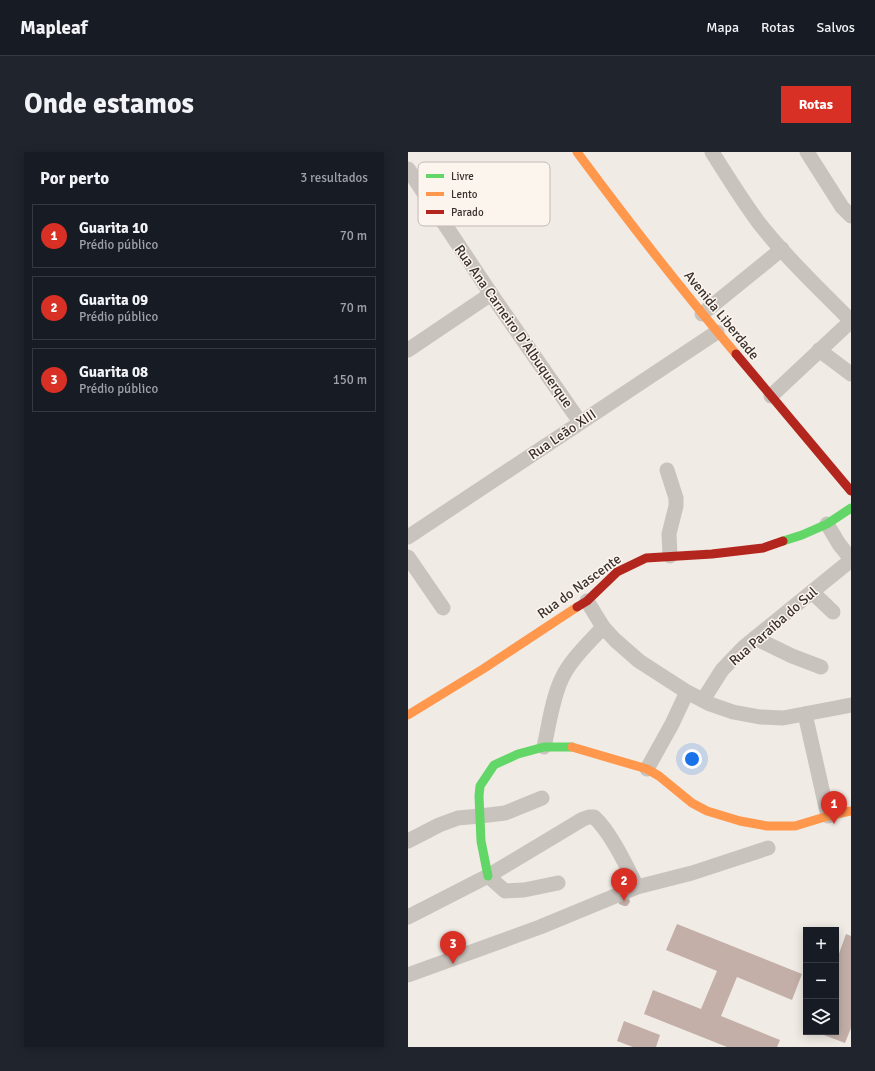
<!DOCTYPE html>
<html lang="pt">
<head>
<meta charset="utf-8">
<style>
  :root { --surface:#171b24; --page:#20242c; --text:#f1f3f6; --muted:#9ea1a6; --line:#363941; --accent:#d93025 }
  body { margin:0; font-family:Signika,sans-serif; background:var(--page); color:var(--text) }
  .controls { position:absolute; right:12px; bottom:12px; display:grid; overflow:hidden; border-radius:0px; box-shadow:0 2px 10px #0003 }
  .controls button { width:36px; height:36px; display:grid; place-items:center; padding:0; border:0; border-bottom:1px solid var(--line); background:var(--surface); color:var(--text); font:20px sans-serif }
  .you { position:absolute; left:284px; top:607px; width:14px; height:14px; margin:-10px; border:3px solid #fff; border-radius:50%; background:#1a73e8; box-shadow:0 0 0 6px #1a73e833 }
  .badge { display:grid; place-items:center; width:26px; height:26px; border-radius:50%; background:var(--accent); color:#fff; font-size:13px; font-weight:700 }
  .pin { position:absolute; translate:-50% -33px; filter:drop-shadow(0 1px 2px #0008) }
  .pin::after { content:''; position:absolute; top:21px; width:14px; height:12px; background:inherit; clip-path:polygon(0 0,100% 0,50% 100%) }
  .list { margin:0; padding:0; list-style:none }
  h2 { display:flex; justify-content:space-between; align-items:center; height:52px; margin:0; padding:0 16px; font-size:17px }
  h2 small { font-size:13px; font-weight:400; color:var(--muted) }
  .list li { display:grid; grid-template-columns:26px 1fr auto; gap:12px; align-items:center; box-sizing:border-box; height:64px; margin:0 8px 8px; padding:0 8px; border:1px solid var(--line); border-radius:0px }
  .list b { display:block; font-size:15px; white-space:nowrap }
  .list p { margin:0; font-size:13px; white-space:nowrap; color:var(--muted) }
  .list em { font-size:13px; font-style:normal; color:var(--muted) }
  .icon { flex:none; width:22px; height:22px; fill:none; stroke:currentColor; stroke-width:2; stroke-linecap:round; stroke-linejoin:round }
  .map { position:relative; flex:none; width:443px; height:895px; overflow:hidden; border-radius:0px }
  header { display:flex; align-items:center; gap:24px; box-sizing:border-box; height:56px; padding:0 20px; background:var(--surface); border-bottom:1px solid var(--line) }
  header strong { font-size:19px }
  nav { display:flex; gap:22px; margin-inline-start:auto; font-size:14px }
  .intro { display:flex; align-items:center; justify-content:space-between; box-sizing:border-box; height:96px; padding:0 24px }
  h1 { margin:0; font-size:28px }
  .button { padding:10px 18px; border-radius:0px; background:var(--accent); color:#fff; font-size:14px; font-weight:700 }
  main { display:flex; gap:24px; padding:0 24px }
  aside { flex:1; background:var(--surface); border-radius:0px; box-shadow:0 2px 10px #0003 }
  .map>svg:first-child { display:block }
  .building { fill:#c3afa7 }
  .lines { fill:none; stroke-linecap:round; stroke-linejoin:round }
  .street { stroke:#c9c3be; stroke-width:15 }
  .fast { stroke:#63d668; stroke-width:9 }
  .slow { stroke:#ff974d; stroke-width:9 }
  .jam { stroke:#b3261e; stroke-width:9 }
  .labels { text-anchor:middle; stroke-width:3; stroke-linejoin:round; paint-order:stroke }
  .street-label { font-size:14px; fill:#3b302b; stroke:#fbf5ee }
  .key { fill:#fbf5ee; stroke:#c1bab4; stroke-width:1 }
  .key-label { font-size:11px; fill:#3b302b }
</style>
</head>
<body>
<header>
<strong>Mapleaf</strong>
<nav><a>Mapa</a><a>Rotas</a><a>Salvos</a></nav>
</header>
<div class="intro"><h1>Onde estamos</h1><a class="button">Rotas</a></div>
<main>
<aside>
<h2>Por perto<small>3 resultados</small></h2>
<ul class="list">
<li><span class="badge">1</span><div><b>Guarita 10</b><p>Prédio público</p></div><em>70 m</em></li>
<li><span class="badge">2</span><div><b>Guarita 09</b><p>Prédio público</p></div><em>70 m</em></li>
<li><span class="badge">3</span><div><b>Guarita 08</b><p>Prédio público</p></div><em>150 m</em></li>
</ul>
</aside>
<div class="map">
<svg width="443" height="895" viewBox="0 0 443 895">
  <rect width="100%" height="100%" fill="#f0ebe5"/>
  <!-- building -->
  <g class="building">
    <path d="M221 746 222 750 219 754H216L211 752V750Z"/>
    <path d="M269 772 394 822 384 848 329 825 313 864 372 888 369 895H319L236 862 245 838 293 857 309 819 258 798Z"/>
    <path d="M438 782 443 784V876L437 891 408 880H428V810Z"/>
    <path d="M216 869 252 883 248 895H225L209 889Z"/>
  </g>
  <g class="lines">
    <!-- street -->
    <g class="street">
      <path d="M304 0C319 24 334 48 351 71 378 106 412 137 443 169"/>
      <path d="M399 0 434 55 443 64"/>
      <path d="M0 17 83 142 172 270"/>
      <path d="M294 162 374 97"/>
      <path d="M0 198 83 142"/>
      <path d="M411 198 443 222"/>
      <path d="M363 244 443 169"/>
      <path d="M259 318 268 346V354L261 382 262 404"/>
      <path d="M419 372 431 392 443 407"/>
      <path d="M0 385 309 180"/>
      <path d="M0 405 35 456"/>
      <path d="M404 440 425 460"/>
      <path d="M179 449 195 475 207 488 231 509 279 540 302 552 325 560 352 565 375 566 443 553"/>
      <path d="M347 486 384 504 413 515"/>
      <path d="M295 548 314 518 336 495 443 408"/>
      <path d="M397 562 420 664"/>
      <path d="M136 595C141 573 144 547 154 526 163 507 181 491 195 475"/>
      <path d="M239 617 264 572 279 540"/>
      <path d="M0 689 31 673 50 666 72 664 97 661 134 646"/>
      <path d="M80 724 97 739 116 738 150 731"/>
      <path d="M0 765 80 724 175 667 181 665H186C202 679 219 715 229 735"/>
      <path d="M0 823 132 775 229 735 284 721 360 696"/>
    </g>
    <!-- fast -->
    <g class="fast">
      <path d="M375 389 394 383 419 372 443 356"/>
      <path d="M80 724 73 689 71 644 72 634 86 613 110 602 136 595H164"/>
    </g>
    <!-- slow -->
    <g class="slow">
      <path d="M169 0C220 69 273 137 328 202"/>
      <path d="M0 563 75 517 169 455"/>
      <path d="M164 595 239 617 251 624 284 651 299 659 332 669 359 674H387L420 664 443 659"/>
    </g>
    <!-- jam -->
    <g class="jam">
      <path d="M328 202 443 339"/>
      <path d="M169 455 179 449 209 420 238 406 304 402 355 396 375 389"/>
    </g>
  </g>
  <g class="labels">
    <!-- street labels -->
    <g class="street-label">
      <text transform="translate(314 163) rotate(51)" y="5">Avenida Liberdade</text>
      <text transform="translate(106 174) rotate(55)" y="5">Rua Ana Carneiro D'Albuquerque</text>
      <text transform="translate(154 282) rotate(-34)" y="5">Rua Leão XIII</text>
      <text transform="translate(171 434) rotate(-36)" y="5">Rua do Nascente</text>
      <text transform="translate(365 474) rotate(-41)" y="5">Rua Paraíba do Sul</text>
    </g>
  </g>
  <!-- legend -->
  <rect x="10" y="10" width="132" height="64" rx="6" class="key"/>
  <rect x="18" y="22" width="18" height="4" fill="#63d668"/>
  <rect x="18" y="40" width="18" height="4" fill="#ff974d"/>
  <rect x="18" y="58" width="18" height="4" fill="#b3261e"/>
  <g class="key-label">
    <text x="43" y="28">Livre</text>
    <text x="43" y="46">Lento</text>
    <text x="43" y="64">Parado</text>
  </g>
</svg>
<div class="controls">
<button>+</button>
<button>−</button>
<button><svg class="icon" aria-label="layers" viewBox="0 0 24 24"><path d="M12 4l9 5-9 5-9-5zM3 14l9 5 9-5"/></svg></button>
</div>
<div class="you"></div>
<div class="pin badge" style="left:426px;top:672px">1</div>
<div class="pin badge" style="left:216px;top:749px">2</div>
<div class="pin badge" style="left:45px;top:812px">3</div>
</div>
</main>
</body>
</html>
